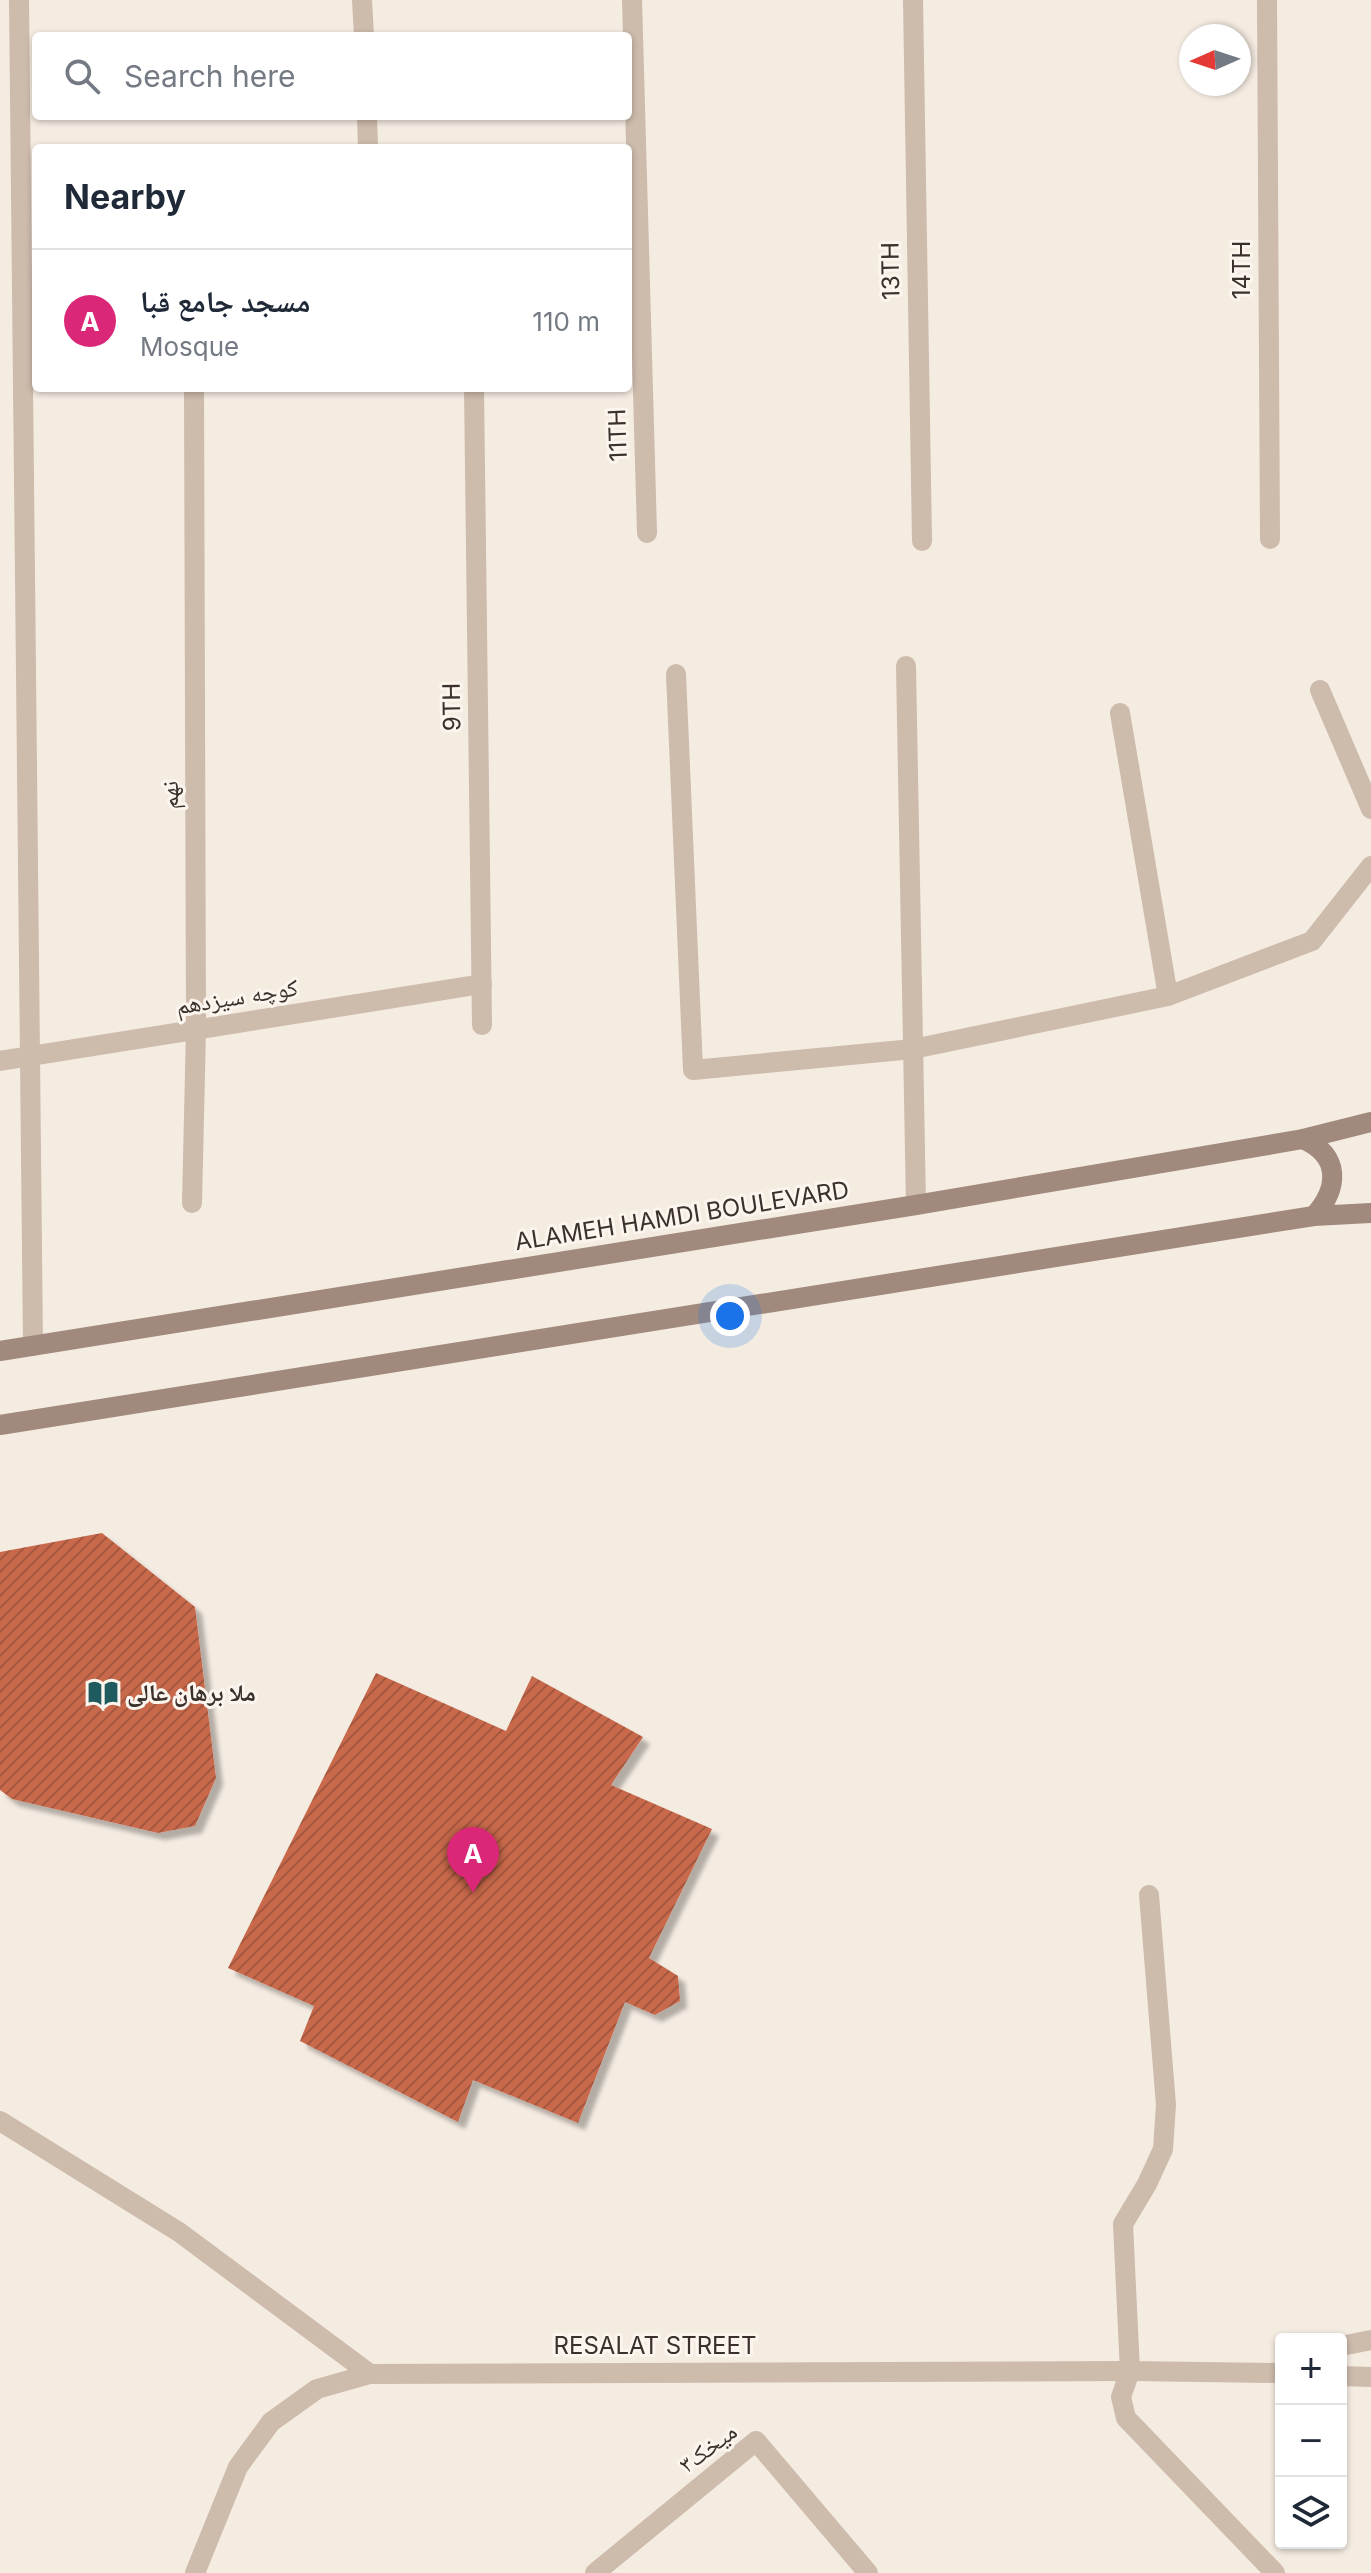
<!DOCTYPE html>
<html lang="en">
<head>
<meta charset="utf-8">
<style>
  :root { --surface:#fff; --page:#f6f6f7; --text:#1f2937; --muted:#747a83; --line:#e0e1e3; --accent:#db2777 }
  body { margin:0; font-family:Inter,"Noto Naskh Arabic",sans-serif; background:var(--page); color:var(--text) }
  .controls { position:absolute; right:24px; bottom:24px; display:grid; overflow:hidden; border-radius:8px; box-shadow:0 2px 6px #0004 }
  .controls button { width:72px; height:72px; display:grid; place-items:center; padding:0; border:0; border-bottom:2px solid var(--line); background:var(--surface); color:var(--text); font:40px sans-serif }
  .compass { position:absolute; left:1179px; top:24px; width:72px; height:72px; border-radius:50%; background:var(--surface); box-shadow:0 2px 6px #0004; rotate:267deg }
  .you { position:absolute; left:730px; top:1316px; width:28px; height:28px; margin:-20px; border:6px solid #fff; border-radius:50%; background:#1a73e8; box-shadow:0 0 0 12px #1a73e833 }
  .badge { display:grid; place-items:center; width:52px; height:52px; border-radius:50%; background:var(--accent); color:#fff; font-size:26px; font-weight:700 }
  .pin { position:absolute; translate:-50% -66px; filter:drop-shadow(0 2px 4px #0008) }
  .pin::after { content:''; position:absolute; top:42px; width:28px; height:24px; background:inherit; clip-path:polygon(0 0,100% 0,50% 100%) }
  .list { margin:0; padding:0; list-style:none }
  h2 { display:flex; justify-content:space-between; align-items:center; height:104px; margin:0; padding:0 32px; font-size:34px }
  h2 small { font-size:26px; font-weight:400; color:var(--muted) }
  .list li { display:grid; grid-template-columns:52px 1fr auto; gap:24px; align-items:center; box-sizing:border-box; height:144px; padding:0 32px; border-top:2px solid var(--line) }
  .list b { display:block; font-size:30px; white-space:nowrap }
  .list p { margin:0; font-size:26px; white-space:nowrap; color:var(--muted) }
  .list em { font-size:26px; font-style:normal; color:var(--muted) }
  .icon { flex:none; width:44px; height:44px; fill:none; stroke:currentColor; stroke-width:2; stroke-linecap:round; stroke-linejoin:round }
  .map { position:relative; flex:none; width:1371px; height:2573px; overflow:hidden }
  .search { position:absolute; background:var(--surface); box-shadow:0 2px 6px #0004; left:32px; top:32px; width:600px; height:88px; display:flex; align-items:center; gap:20px; box-sizing:border-box; padding:0 28px; border-radius:8px; color:var(--muted); font-size:30px }
  .panel { position:absolute; background:var(--surface); box-shadow:0 2px 6px #0004; left:32px; top:144px; width:600px; height:248px; border-radius:8px }
  .map>svg:first-child { display:block }
  .building { fill:url(#building-hatch); filter:url(#shadow) }
  .lines { fill:none; stroke-linecap:round; stroke-linejoin:round }
  .service { stroke:#cdbbac; stroke-width:20 }
  .minor { stroke:#cdbbac; stroke-width:20 }
  .tertiary { stroke:#cdbbac; stroke-width:20 }
  .secondary { stroke:#a18a7d; stroke-width:20 }
  .labels { text-anchor:middle; stroke-width:6; stroke-linejoin:round; paint-order:stroke }
  .street-label { font-size:24px; fill:#3b302b; stroke:#fbf5ee }
  .poi-label { font-size:24px; font-weight:bold; fill:#3b302b; stroke:#fbf5ee; text-anchor:start }
</style>
</head>
<body>
<div class="map">
<svg width="1371" height="2573" viewBox="0 0 1371 2573">
  <defs>
    <pattern id="building-hatch" width="6" height="6" patternUnits="userSpaceOnUse" patternTransform="scale(2)"><rect width="6" height="6" fill="#c8694b"/><path d="M-1 1l2-2M0 6l6-6M5 7l2-2" fill="none" stroke="#a4573f"/></pattern>
    <filter id="shadow"><feDropShadow dx="7" dy="7" stdDeviation="2" flood-color="#0004"/></filter>
  </defs>
  <rect width="100%" height="100%" fill="#f4ebe1"/>
  <!-- building -->
  <g class="building">
    <path d="M102 1533 195 1607 216 1778 195 1826 158 1833 12 1799 0 1790V1552Z"/>
    <path d="M376 1673 506 1731 532 1676 643 1737 611 1785 712 1829 649 1958 678 1976 680 2001 655 2015 625 2002 578 2123 473 2080 458 2122 300 2041 314 2006 228 1968Z"/>
  </g>
  <g class="lines">
    <!-- service -->
    <g class="service">
      <path d="M906 666 916 1205"/>
      <path d="M676 674 693 1070 913 1049 1168 996 1312 941 1371 866"/>
      <path d="M1320 690 1371 809"/>
      <path d="M1120 713 1168 996"/>
      <path d="M0 2121 179 2232 370 2374"/>
      <path d="M1130 2371 1121 2397 1126 2418 1275 2573"/>
    </g>
    <!-- minor -->
    <g class="minor">
      <path d="M19 0 33 1346"/>
      <path d="M362 0 364 36"/>
      <path d="M632 0 647 533"/>
      <path d="M913 0 922 541"/>
      <path d="M1267 0 1270 539"/>
      <path d="M367 116 368 148"/>
      <path d="M474 388 482 1025"/>
      <path d="M0 1061 482 984"/>
      <path d="M192 1203 196 1029 194 388"/>
      <path d="M1130 2371 1123 2224 1147 2184 1163 2149 1166 2105 1149 1895"/>
      <path d="M595 2573 756 2441 868 2573"/>
    </g>
    <!-- tertiary -->
    <g class="tertiary">
      <path d="M1341 2346 1371 2340"/>
      <path d="M1341 2376 1371 2377"/>
      <path d="M195 2573 238 2467 271 2422 317 2389 370 2374 1130 2371 1281 2373"/>
    </g>
    <!-- secondary -->
    <g class="secondary">
      <path d="M1303 1139C1341 1156 1339 1188 1314 1216"/>
      <path d="M0 1351 916 1205 1303 1139 1371 1122"/>
      <path d="M0 1425 1314 1216 1371 1213"/>
    </g>
  </g>
  <!-- icons -->
  <defs>
    <g id="library-bare" transform="scale(2.4)"><path d="M-6-4Q-3-5.5-.7-3.5V5Q-3 3-6 4ZM6-4Q3-5.5 .7-3.5V5Q3 3 6 4Z" fill="#1f5a5e" stroke="#fbf5ee" stroke-width="2.5" paint-order="stroke"/></g>
  </defs>
  <g fill-rule="evenodd">
    <use href="#library-bare" x="103" y="1693"/>
  </g>
  <g class="labels">
    <!-- street labels -->
    <g class="street-label">
      <text transform="translate(1242 270) rotate(-90)" y="8">14TH</text>
      <text transform="translate(891 271) rotate(-91)" y="8">13TH</text>
      <text transform="translate(618 435) rotate(-92)" y="8">11TH</text>
      <text transform="translate(452 707) rotate(-91)" y="8">9TH</text>
      <text transform="translate(170 795) rotate(-90)" y="8">نهم</text>
      <text transform="translate(237 997) rotate(-9)" y="8">کوچه سیزدهم</text>
      <text transform="translate(682 1216) rotate(-9)" y="8">ALAMEH HAMDI BOULEVARD</text>
      <text x="655" y="2354">RESALAT STREET</text>
      <text transform="translate(708 2448) rotate(-37)" y="8">میخک۳</text>
    </g>
    <!-- poi labels -->
    <g class="poi-label">
      <text x="127" y="1701">ملا برهان عالی</text>
    </g>
  </g>
</svg>
<div class="controls">
<button>+</button>
<button>−</button>
<button><svg class="icon" aria-label="layers" viewBox="0 0 24 24"><path d="M12 4l9 5-9 5-9-5zM3 14l9 5 9-5"/></svg></button>
</div>
<svg class="compass" viewBox="-18 -18 36 36"><path d="M0-13l5 13h-10z" fill="#e53935"/><path d="M0 13l5-13h-10z" fill="#747a83"/></svg>
<div class="you"></div>
<div class="pin badge" style="left:473px;top:1893px">A</div>
<div class="search"><svg class="icon" aria-label="search" viewBox="0 0 24 24"><circle cx="10" cy="10" r="6"/><path d="M15 15l6 6"/></svg>Search here</div>
<section class="panel">
<h2>Nearby<small></small></h2>
<ul class="list">
<li><span class="badge">A</span><div><b>مسجد جامع قبا</b><p>Mosque</p></div><em>110 m</em></li>
</ul>
</section>
</div>
</body>
</html>
